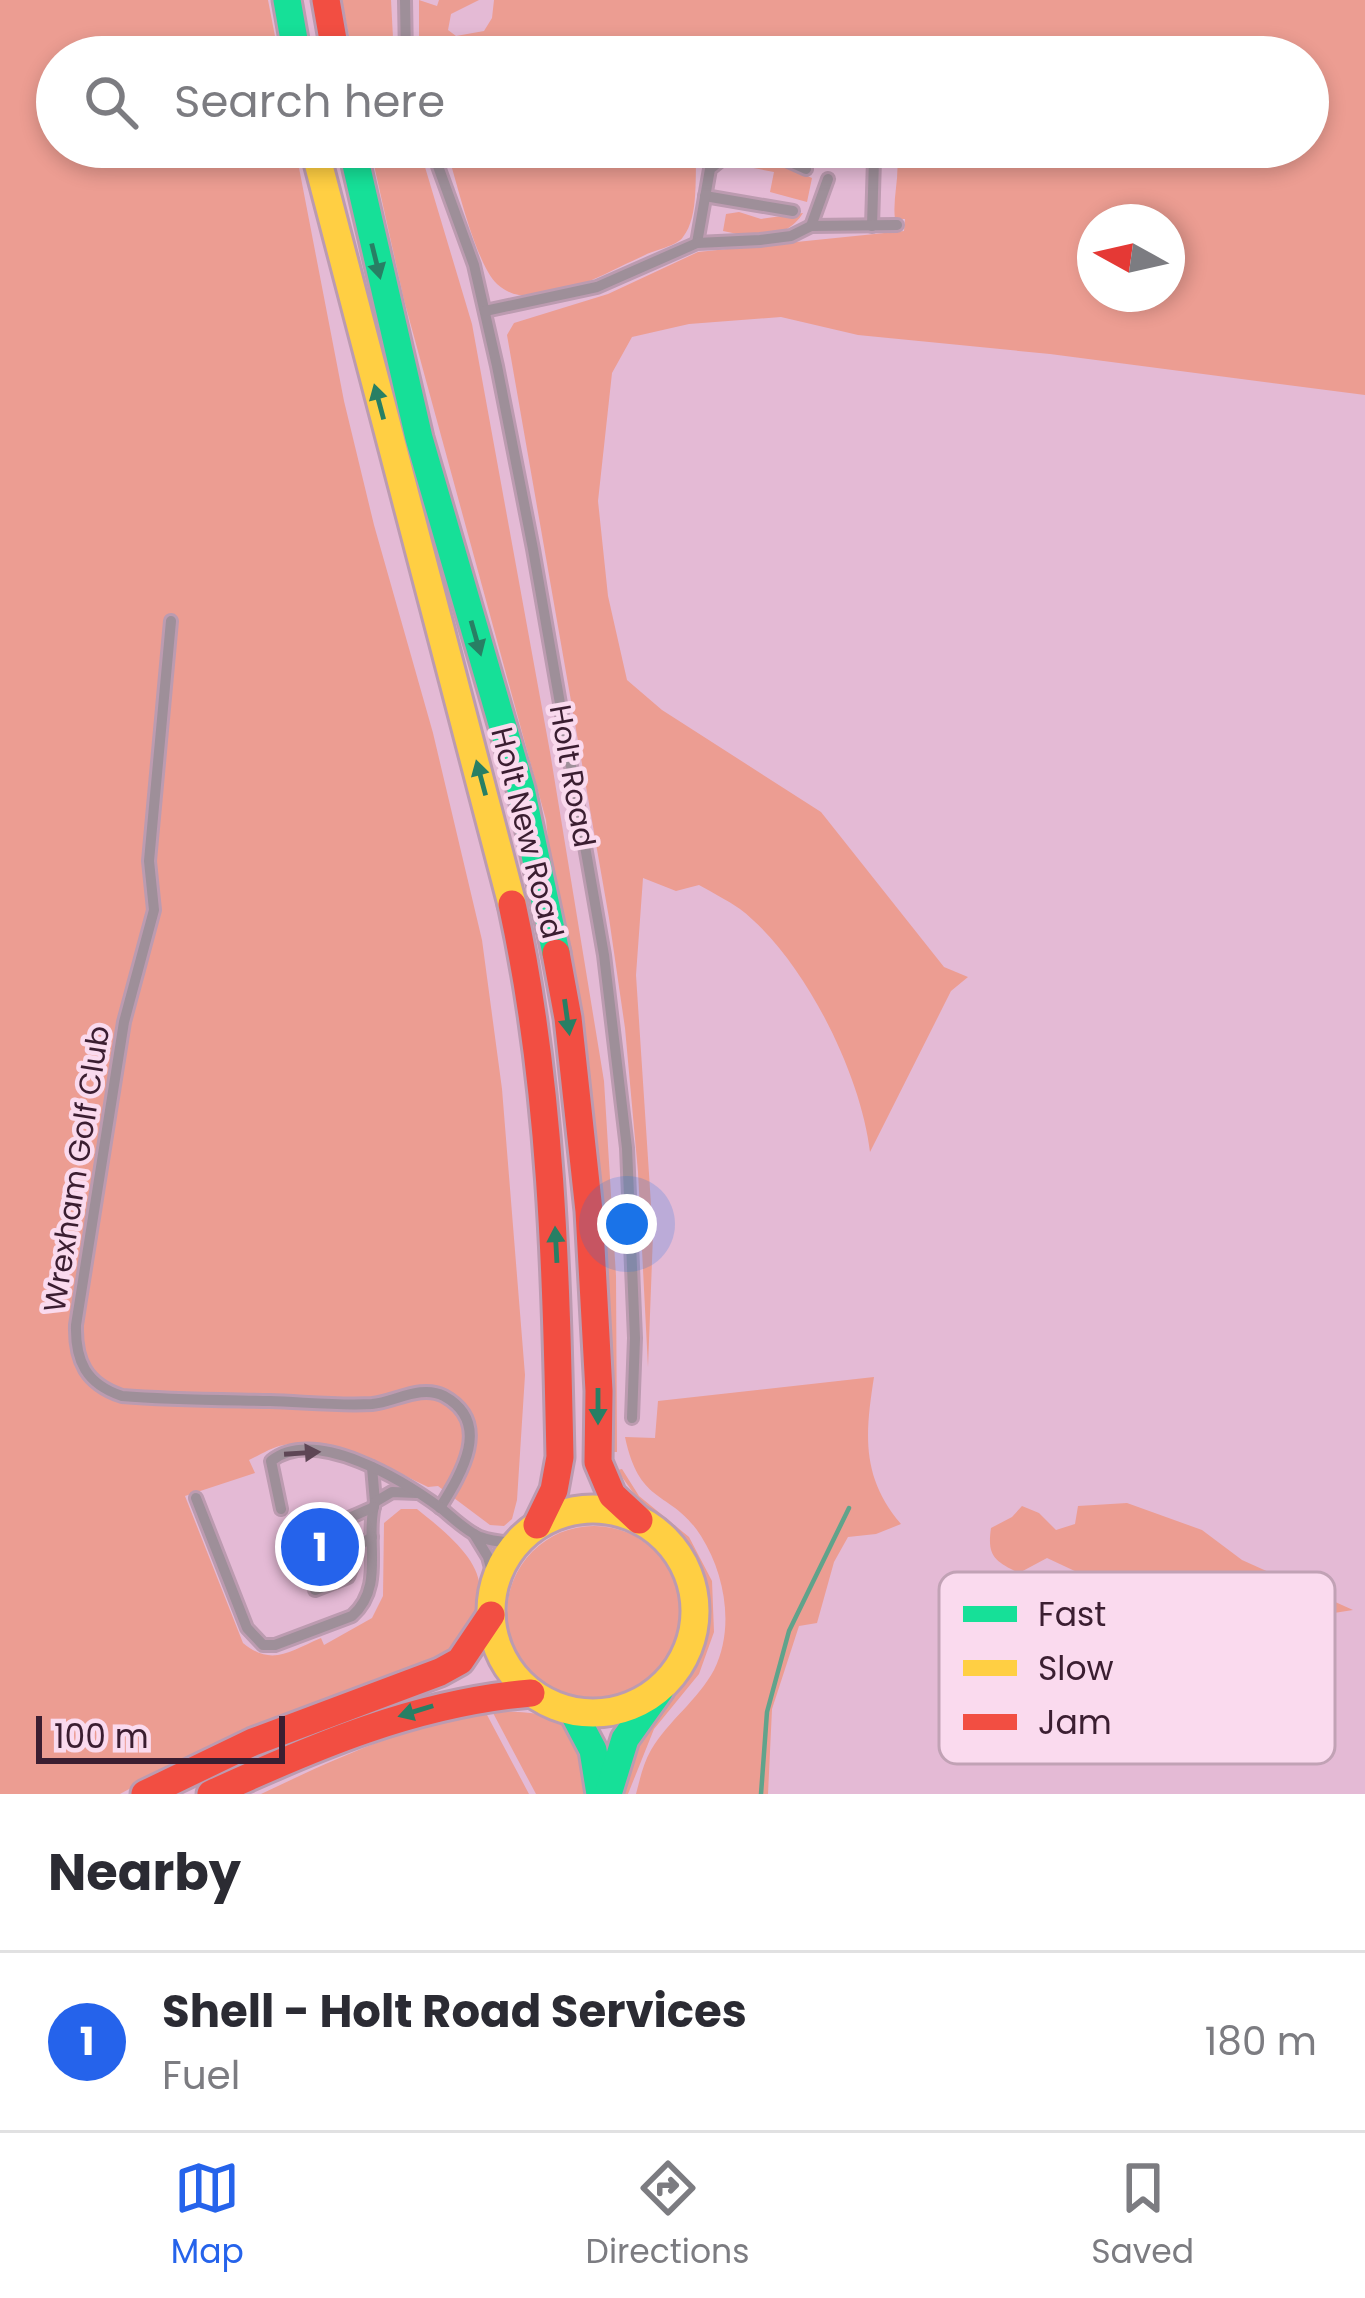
<!DOCTYPE html>
<html lang="en">
<head>
<meta charset="utf-8">
<style>
  :root { --surface:#fff; --page:#f2f2f3; --text:#2b2b33; --muted:#7c7c81; --line:#e1e1e2; --accent:#2563eb }
  body { margin:0; font-family:Poppins,sans-serif; background:var(--page); color:var(--text) }
  .compass { position:absolute; left:1077px; top:204px; width:108px; height:108px; border-radius:50%; background:var(--surface); box-shadow:0 6px 18px #0003; rotate:278deg }
  .scale { position:absolute; left:36px; bottom:30px; width:249px; box-sizing:border-box; padding-left:12px; border:6px solid #3b1e31; border-top:0; font-size:33px; line-height:42px; white-space:nowrap; color:#3b1e31; -webkit-text-stroke:9px #fadaee; paint-order:stroke }
  .you { position:absolute; left:627px; top:1224px; width:42px; height:42px; margin:-30px; border:9px solid #fff; border-radius:50%; background:#1a73e8; box-shadow:0 0 0 18px #1a73e833 }
  .badge { display:grid; place-items:center; width:78px; height:78px; border-radius:50%; background:var(--accent); color:#fff; font-size:39px; font-weight:700 }
  .pin { position:absolute; translate:-50% -50%; border:6px solid #fff; box-shadow:0 3px 12px #0006 }
  .list { margin:0; padding:0; list-style:none }
  h2 { display:flex; justify-content:space-between; align-items:center; height:156px; margin:0; padding:0 48px; font-size:51px }
  h2 small { font-size:39px; font-weight:400; color:var(--muted) }
  .list li { display:grid; grid-template-columns:78px 1fr auto; gap:36px; align-items:center; box-sizing:border-box; height:180px; padding:0 48px; border-top:3px solid var(--line) }
  .list b { display:block; font-size:45px; white-space:nowrap }
  .list p { margin:0; font-size:39px; white-space:nowrap; color:var(--muted) }
  .list em { font-size:39px; font-style:normal; color:var(--muted) }
  .icon { flex:none; width:66px; height:66px; fill:none; stroke:currentColor; stroke-width:2; stroke-linecap:round; stroke-linejoin:round }
  .map { position:relative; flex:none; width:1365px; height:1794px; overflow:hidden }
  .search { position:absolute; background:var(--surface); box-shadow:0 6px 18px #0003; left:36px; right:36px; top:36px; height:132px; display:flex; align-items:center; gap:30px; box-sizing:border-box; padding:0 42px; border-radius:66px; color:var(--muted); font-size:45px }
  .sheet { height:336px; background:var(--surface) }
  nav { display:flex; justify-content:space-around; align-items:center; box-sizing:border-box; height:168px; border-top:3px solid var(--line); background:var(--surface); font-size:33px; color:var(--muted) }
  nav a { display:grid; justify-items:center; gap:6px }
  nav .on { color:var(--accent) }
  .map>svg:first-child { display:block }
  .green { fill:#ec9d92; fill-rule:evenodd }
  .lines { fill:none; stroke-linecap:round; stroke-linejoin:round }
  .stream { stroke:#60a38b; stroke-width:4.5 }
  .lane-casing { stroke:#bc9bb0; stroke-width:16 }
  .fast-casing { stroke:#bc9bb0; stroke-width:33 }
  .slow-casing { stroke:#bc9bb0; stroke-width:33 }
  .jam-casing { stroke:#bc9bb0; stroke-width:33 }
  .lane { stroke:#9e8f99; stroke-width:10 }
  .fast { stroke:#16e098; stroke-width:27 }
  .slow { stroke:#ffcf43; stroke-width:27 }
  .jam { stroke:#f24e42; stroke-width:27 }
  .oneway { fill:#287f64 }
  .oneway2 { fill:#5e4655 }
  .labels { text-anchor:middle; stroke-width:9; stroke-linejoin:round; paint-order:stroke }
  .street-label { font-size:30px; fill:#3b1e31; stroke:#fadaee }
  .key { fill:#fadaee; stroke:#c1a2b5; stroke-width:3 }
  .key-label { font-size:33px; fill:#3b1e31 }
</style>
</head>
<body>
<div class="map">
<svg width="1365" height="1794" viewBox="0 0 1365 1794">
  <rect width="100%" height="100%" fill="#e4bad5"/>
  <!-- green -->
  <g class="green">
    <path d="M0 0H268L279 57H57V147H295L344 401 374 525 433 733 482 940 502 1089 525 1375 517 1500 512 1519 504 1526 490 1525 438 1486 428 1487C384 1466 336 1434 284 1445 272 1447 260 1455 249 1460L255 1473 185 1496 243 1643C272 1667 290 1651 321 1638L324 1645 372 1618 383 1596 384 1523 401 1509H417C481 1560 508 1591 441 1658L153 1776 120 1794H0Z"/>
    <path d="M342 0H391L394 57H353Z"/>
    <path d="M419 0 437 6 439 0H479L451 14 448 30 456 36 484 31 492 18 494 0H1365V395L1050 354 858 335 781 317 689 324 632 337 612 373 598 501 608 596 627 680 662 710 821 812 944 967 968 977 951 991 870 1152C861 1074 804 958 740 909 727 900 713 893 699 885L676 891 643 878 636 975 653 1235 648 1367 638 1172 625 1028 609 918 507 335 514 323 608 294 698 252 904 231 905 219H895C892 195 902 172 895 147H1308V57H419ZM1167 222V294H1095V222Z"/>
    <path d="M370 147H419L472 324 550 752 604 1081 616 1276 617 1452H613L546 820 404 300Z"/>
    <path d="M446 147H697C694 173 700 216 683 237 677 246 654 250 643 256 606 272 533 318 497 284 475 263 456 179 446 147Z"/>
    <path d="M749 162 792 169 812 178 807 202 770 192 774 172 738 165Z"/>
    <path d="M739 212 761 219 803 213C786 241 752 238 723 231L726 214Z"/>
    <path d="M874 1377C865 1434 861 1477 901 1524L876 1534 848 1537 834 1562 817 1623 799 1626 772 1709 768 1794H636C640 1779 643 1764 651 1750 668 1721 698 1700 714 1670 735 1628 725 1574 701 1536 671 1489 640 1508 625 1437L655 1438 658 1401Z"/>
    <path d="M622 1469 639 1496 689 1537 712 1581 714 1632 699 1674 654 1729 628 1794H620L634 1751 652 1718 693 1670 707 1630 705 1587 694 1559 674 1533 647 1512 617 1470Z"/>
    <path d="M1127 1503 1202 1530 1242 1560 1353 1610 1207 1633 1047 1558 1019 1573C994 1561 987 1556 991 1528L1012 1517 1022 1506 1039 1513 1056 1530 1075 1524 1078 1506Z"/>
    <circle cx="594" cy="1613" r="87"/>
    <path d="M492 1711C518 1712 561 1710 577 1735 587 1749 588 1777 593 1794H536Z"/>
    <path d="M486 1713 529 1794H261C335 1759 404 1726 486 1713Z"/>
  </g>
  <g class="lines">
    <!-- stream -->
    <path class="stream" d="M761 1794 767 1712 789 1631 849 1508"/>
    <!-- lane casing -->
    <g class="lane-casing">
      <g id="lane">
        <path d="M405 0 406 57"/>
        <path d="M431 147 474 265 497 366 533 549 604 955 627 1148 635 1338 632 1418"/>
        <path d="M853 147 863 149 874 159 872 226"/>
        <path d="M766 151 806 169"/>
        <path d="M705 196 793 211"/>
        <path d="M811 226 828 179"/>
        <path d="M697 243 710 169 726 156 795 147"/>
        <path d="M485 311 597 287 697 243 760 240 791 236 811 226 897 225"/>
        <path d="M171 621 149 861 154 910 124 1022 76 1325C75 1361 86 1384 122 1396 171 1400 221 1400 270 1401 303 1402 339 1406 372 1404 395 1402 421 1384 444 1396 493 1423 461 1474 440 1508"/>
        <path d="M372 1467 375 1502"/>
        <path d="M196 1498 247 1628 263 1645H275L352 1616C386 1586 364 1541 375 1502L392 1492 417 1493"/>
        <path d="M281 1509 271 1461C316 1426 404 1481 442 1509 454 1519 466 1531 480 1537 493 1542 504 1542 517 1543"/>
        <path d="M474 1534 488 1557 495 1583"/>
        <path d="M294 1542 374 1507"/>
        <path d="M315 1590 348 1577 361 1544 372 1537"/>
      </g>
    </g>
    <!-- fast casing -->
    <g class="fast-casing">
      <g id="fast">
        <path d="M287 0 297 57"/>
        <path d="M352 147 419 438 521 789 556 953"/>
        <path d="M573 1712 593 1750 600 1794"/>
        <path d="M608 1794 625 1739 660 1690"/>
      </g>
    </g>
    <!-- slow casing -->
    <g class="slow-casing">
      <g id="slow">
        <path d="M314 147 512 904"/>
        <circle cx="593" cy="1611" r="102"/>
      </g>
    </g>
    <!-- jam casing -->
    <g class="jam-casing">
      <g id="jam">
        <path d="M326 0 336 57"/>
        <path d="M512 904C552 1086 556 1272 560 1457L554 1490 537 1525"/>
        <path d="M556 953 568 1018 589 1211 599 1391 598 1462 612 1495 639 1520"/>
        <path d="M145 1794 253 1742 440 1672 460 1661 491 1615"/>
        <path d="M211 1794C315 1746 416 1703 531 1693"/>
      </g>
    </g>
    <!-- lane -->
    <use href="#lane" class="lane"/>
    <!-- fast -->
    <use href="#fast" class="fast"/>
    <!-- slow -->
    <use href="#slow" class="slow"/>
    <!-- jam -->
    <use href="#jam" class="jam"/>
  </g>
  <!-- one-way arrows -->
  <defs><path id="oneway-solid" d="M-6-.8H1V-3.2L6.5 0L1 3.2V.8H-6Z" transform="scale(3)"/></defs>
  <g class="oneway">
    <use href="#oneway-solid" transform="translate(376 261) rotate(76)"/>
    <use href="#oneway-solid" transform="translate(379 402) rotate(-105)"/>
    <use href="#oneway-solid" transform="translate(476 638) rotate(74)"/>
    <use href="#oneway-solid" transform="translate(481 778) rotate(-105)"/>
    <use href="#oneway-solid" transform="translate(567 1017) rotate(82)"/>
    <use href="#oneway-solid" transform="translate(556 1245) rotate(-93)"/>
    <use href="#oneway-solid" transform="translate(598 1406) rotate(90)"/>
    <use href="#oneway-solid" transform="translate(416 1711) rotate(163)"/>
  </g>
  <use class="oneway2" href="#oneway-solid" transform="translate(302 1453) rotate(-4)"/>
  <g class="labels">
    <!-- street labels -->
    <g class="street-label">
      <text transform="translate(572 776) rotate(80)" y="10">Holt Road</text>
      <text transform="translate(527 833) rotate(76)" y="10">Holt New Road</text>
      <text transform="translate(77 1169) rotate(-81)" y="10">Wrexham Golf Club</text>
    </g>
  </g>
  <!-- legend -->
  <rect x="939" y="1572" width="396" height="192" rx="18" class="key"/>
  <rect x="963" y="1606" width="54" height="16" fill="#16e098"/>
  <rect x="963" y="1660" width="54" height="16" fill="#ffcf43"/>
  <rect x="963" y="1714" width="54" height="16" fill="#f24e42"/>
  <g class="key-label">
    <text x="1038" y="1626">Fast</text>
    <text x="1038" y="1680">Slow</text>
    <text x="1038" y="1734">Jam</text>
  </g>
</svg>
<svg class="compass" viewBox="-18 -18 36 36"><path d="M0-13l5 13h-10z" fill="#e53935"/><path d="M0 13l5-13h-10z" fill="#7c7c81"/></svg>
<div class="scale">100 m</div>
<div class="you"></div>
<div class="pin badge" style="left:320px;top:1547px">1</div>
<div class="search"><svg class="icon" aria-label="search" viewBox="0 0 24 24"><circle cx="10" cy="10" r="6"/><path d="M15 15l6 6"/></svg>Search here</div>
</div>
<section class="sheet">
<h2>Nearby<small></small></h2>
<ul class="list">
<li><span class="badge">1</span><div><b>Shell - Holt Road Services</b><p>Fuel</p></div><em>180 m</em></li>
</ul>
</section>
<nav>
<a class="on"><svg class="icon" aria-label="map" viewBox="0 0 24 24"><path d="M3 6l6-2 6 2 6-2v14l-6 2-6-2-6 2zM9 4v14M15 6v14"/></svg>Map</a>
<a><svg class="icon" aria-label="directions" viewBox="0 0 24 24"><path d="M12 3l9 9-9 9-9-9zM9 14v-3h6M13 9l2 2-2 2"/></svg>Directions</a>
<a><svg class="icon" aria-label="saved" viewBox="0 0 24 24"><path d="M7 4h10v16l-5-4-5 4z"/></svg>Saved</a>
</nav>
</body>
</html>
